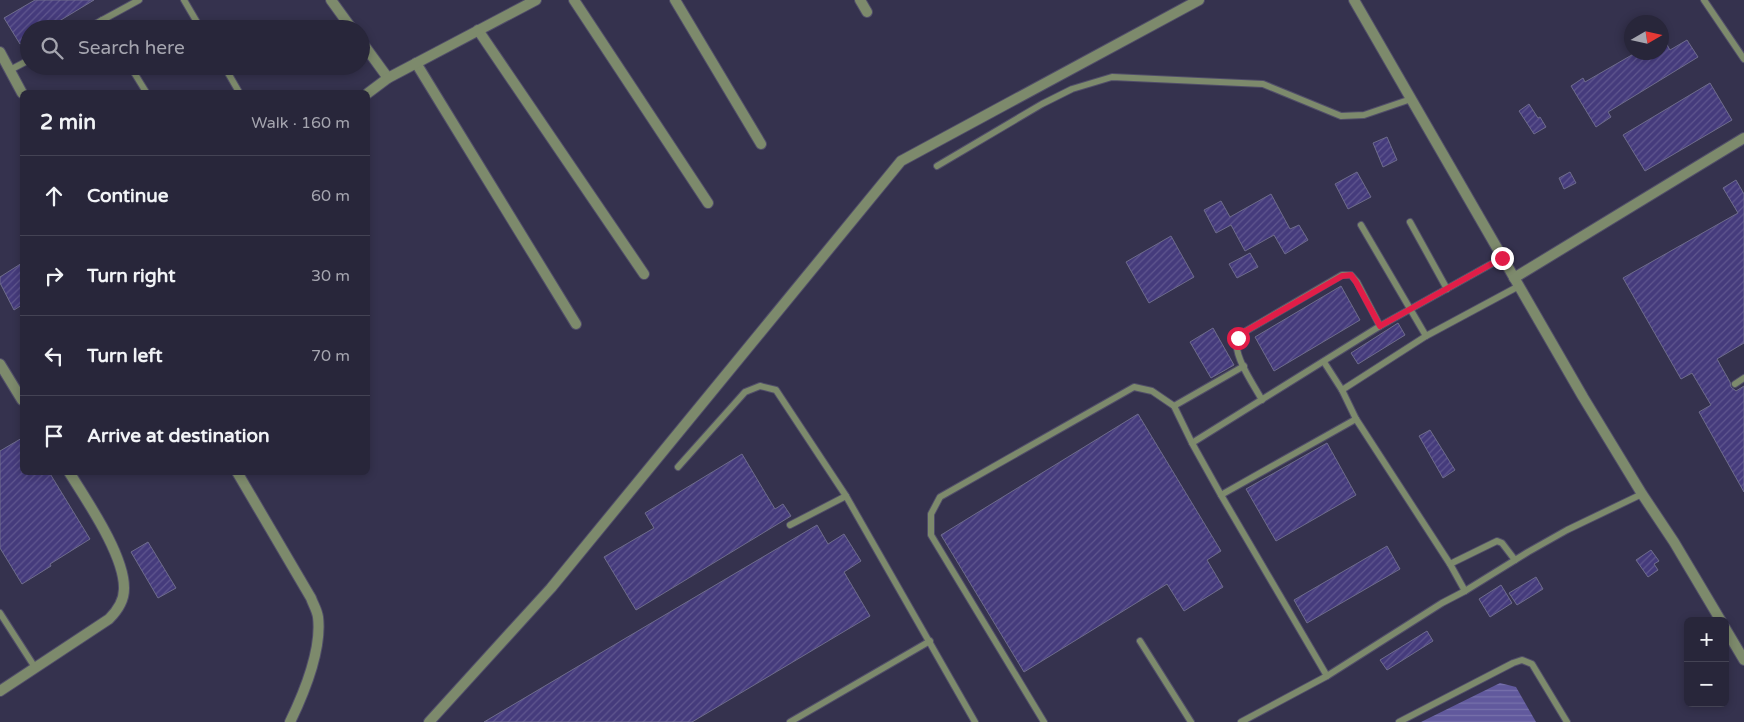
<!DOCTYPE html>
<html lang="en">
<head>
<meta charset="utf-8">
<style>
  :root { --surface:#28263a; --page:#302e42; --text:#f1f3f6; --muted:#a5a5af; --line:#444354 }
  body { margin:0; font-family:"Varela Round",sans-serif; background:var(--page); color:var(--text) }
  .controls { position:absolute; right:15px; bottom:15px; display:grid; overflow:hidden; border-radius:8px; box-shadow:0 2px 8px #0003 }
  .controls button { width:45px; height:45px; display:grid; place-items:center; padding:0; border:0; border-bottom:1px solid var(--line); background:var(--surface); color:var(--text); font:25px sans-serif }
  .compass { position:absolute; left:1624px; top:15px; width:45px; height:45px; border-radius:50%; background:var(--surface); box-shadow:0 2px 8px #0003; rotate:81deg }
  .stop { position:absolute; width:15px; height:15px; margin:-11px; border:4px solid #e11d48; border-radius:50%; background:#fff }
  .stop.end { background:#e11d48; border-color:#fff; box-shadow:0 1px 5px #0008 }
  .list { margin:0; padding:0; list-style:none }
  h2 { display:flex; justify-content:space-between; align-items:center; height:65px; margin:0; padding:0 20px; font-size:21px }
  h2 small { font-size:16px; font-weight:400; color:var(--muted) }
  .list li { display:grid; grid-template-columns:32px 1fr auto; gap:15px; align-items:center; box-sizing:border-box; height:80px; padding:0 20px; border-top:1px solid var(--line) }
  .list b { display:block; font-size:19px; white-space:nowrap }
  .list em { font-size:16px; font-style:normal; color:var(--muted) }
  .icon { flex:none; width:28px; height:28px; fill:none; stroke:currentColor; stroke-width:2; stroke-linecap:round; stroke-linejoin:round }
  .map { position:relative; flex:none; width:1744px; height:722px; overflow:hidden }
  .search { position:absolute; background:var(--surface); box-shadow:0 2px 8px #0003; left:20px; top:20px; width:350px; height:55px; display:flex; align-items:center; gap:12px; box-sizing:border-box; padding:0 18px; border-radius:28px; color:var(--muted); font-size:19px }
  .panel { position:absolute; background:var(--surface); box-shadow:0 2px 8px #0003; left:20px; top:90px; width:350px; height:385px; border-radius:8px }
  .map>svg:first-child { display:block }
  .water { fill:url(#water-rules) }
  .building { fill:url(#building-hatch); stroke:#6e6c8c }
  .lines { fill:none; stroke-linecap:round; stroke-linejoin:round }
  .service-casing { stroke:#514e69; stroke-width:8 }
  .minor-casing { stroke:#514e69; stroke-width:12 }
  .service { stroke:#7d8a6c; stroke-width:6 }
  .minor { stroke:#7d8a6c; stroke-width:10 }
  .route { stroke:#e11d48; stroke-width:6 }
</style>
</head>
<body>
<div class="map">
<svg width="1744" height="722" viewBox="0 0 1744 722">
  <defs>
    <pattern id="water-rules" width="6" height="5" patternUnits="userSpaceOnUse" patternTransform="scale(1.25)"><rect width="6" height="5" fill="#61599d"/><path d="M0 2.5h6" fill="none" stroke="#7771ab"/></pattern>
    <pattern id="building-hatch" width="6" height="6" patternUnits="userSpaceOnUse" patternTransform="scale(1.25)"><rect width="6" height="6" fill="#453b7c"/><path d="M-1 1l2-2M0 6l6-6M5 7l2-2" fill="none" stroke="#60578f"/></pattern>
  </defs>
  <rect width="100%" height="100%" fill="#35324e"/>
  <!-- water -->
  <path class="water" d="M1500 683 1516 687 1536 722H1421Z"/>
  <!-- building -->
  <g class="building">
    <path d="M35 0H94L46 29H29V39L20 44 4 18Z"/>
    <path d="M1662 36 1670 50 1687 40 1698 57 1608 112 1611 117 1596 127 1571 86 1583 78 1585 82 1637 52H1662Z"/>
    <path d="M1710 83 1732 120 1645 171 1623 135Z"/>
    <path d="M1529 104 1538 118 1540 117 1546 127 1534 134 1519 111Z"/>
    <path d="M1387 137 1397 160 1383 167 1373 143Z"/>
    <path d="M1357 172 1371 197 1348 209 1335 184Z"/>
    <path d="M1570 172 1576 183 1564 189 1559 178Z"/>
    <path d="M1736 180 1744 194V343L1717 359 1730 382 1731 387 1736 391 1744 386V492L1699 412 1711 405 1692 373 1681 379 1623 278 1738 213 1723 188Z"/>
    <path d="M1271 194 1290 229 1299 225 1308 240 1285 254 1274 235 1245 251 1231 225 1216 233 1204 210 1221 201 1230 217Z"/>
    <path d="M1171 236 1194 277 1149 303 1126 262Z"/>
    <path d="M1250 253 1258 267 1237 278 1229 264Z"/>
    <path d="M22 263V305L14 310 0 283V277Z"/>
    <path d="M1341 286 1360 320 1274 371 1255 337Z"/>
    <path d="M1398 323 1405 335 1358 364 1351 353Z"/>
    <path d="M1213 328 1234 365 1211 378 1190 342Z"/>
    <path d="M1138 414 1221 551 1207 560 1223 587 1184 611 1167 584 1024 672 941 535Z"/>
    <path d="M1430 430 1455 470 1443 478 1419 436Z"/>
    <path d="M22 438V472H49L90 539 50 564 51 566 22 584 0 548V451Z"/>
    <path d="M1327 443 1356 495 1276 541 1246 489Z"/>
    <path d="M742 454 775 509 783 504 791 516 636 610 604 557 654 528 645 513Z"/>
    <path d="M817 525 828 544 844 534 861 561 844 572 870 616 692 722H484Z"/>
    <path d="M148 542 176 588 158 598 131 552Z"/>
    <path d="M1387 546 1400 569 1307 623 1294 600Z"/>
    <path d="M1651 550 1659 561 1654 564 1658 570 1648 577 1636 560Z"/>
    <path d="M1536 577 1543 589 1517 605 1509 593Z"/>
    <path d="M1501 585 1512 603 1490 617 1479 599Z"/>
    <path d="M1427 631 1433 641 1387 670 1380 660Z"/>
  </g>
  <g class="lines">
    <!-- service casing -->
    <g class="service-casing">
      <g id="service">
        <path d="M184 0 201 29"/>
        <path d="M1704 0 1744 59"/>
        <path d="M102 20 107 29"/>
        <path d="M86 29 139 0"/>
        <path d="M130 66 146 92"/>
        <path d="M224 66 239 92"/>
        <path d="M10 70 29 60"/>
        <path d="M937 166 1042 104 1072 89 1112 77 1263 84 1341 116 1364 115 1411 99"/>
        <path d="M1410 222 1447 289"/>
        <path d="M1361 225 1426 336"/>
        <path d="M1735 384 1744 378"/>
        <path d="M1342 390 1426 336 1519 286"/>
        <path d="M1262 400C1255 387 1235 358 1237 344 1238 338 1242 335 1246 331L1342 275H1351L1357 282 1380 326"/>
        <path d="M1174 406 1244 366"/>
        <path d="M1192 443 1380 326 1502 258"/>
        <path d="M678 467 745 392 760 386 776 390 846 496 975 722"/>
        <path d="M1221 495 1356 419"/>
        <path d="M790 525 846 496"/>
        <path d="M1450 564 1497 541 1502 543 1515 560"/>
        <path d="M1465 591 1528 552 1567 530 1642 494"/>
        <path d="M0 613 36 669"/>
        <path d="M1140 641 1191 722"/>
        <path d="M790 722 930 641"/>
        <path d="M1044 722 931 535V514L940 497 1134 387 1152 391 1174 406 1192 443 1221 495 1327 676"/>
        <path d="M1241 722 1327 676 1442 603 1465 591 1450 564 1356 419 1342 390 1324 362"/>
        <path d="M1399 722 1513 663 1522 660 1532 664 1567 722"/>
      </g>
    </g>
    <!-- minor casing -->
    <g class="minor-casing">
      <g id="minor">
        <path d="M331 0 352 29"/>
        <path d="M574 0 708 203"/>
        <path d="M675 0 761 144"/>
        <path d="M860 0 867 12"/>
        <path d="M1354 0 1583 397 1642 494 1674 542 1721 621"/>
        <path d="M478 30 644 274"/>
        <path d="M361 41 388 78"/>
        <path d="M0 52 22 93"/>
        <path d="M416 63 576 324"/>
        <path d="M368 93 388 78 536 0"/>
        <path d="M1514 278 1744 138"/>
        <path d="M0 364 22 400"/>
        <path d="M237 472 311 598C313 604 317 610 318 617 322 649 304 693 290 722"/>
        <path d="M1725 628 1744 660"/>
        <path d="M0 691 109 619C117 611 124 601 124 589 125 556 87 501 69 472"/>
        <path d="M429 722 551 588 901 161 1199 0"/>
      </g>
    </g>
    <!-- service -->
    <use href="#service" class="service"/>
    <!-- minor -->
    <use href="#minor" class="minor"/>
  </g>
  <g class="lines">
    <!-- route -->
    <path class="route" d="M1238 338 1246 331 1342 276 1351 275 1356 282 1380 326 1502 258"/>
  </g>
</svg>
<div class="controls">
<button>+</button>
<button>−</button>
</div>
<svg class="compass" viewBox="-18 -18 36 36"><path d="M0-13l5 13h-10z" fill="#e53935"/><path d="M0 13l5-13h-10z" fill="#a5a5af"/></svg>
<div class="stop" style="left:1238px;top:338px"></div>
<div class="stop end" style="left:1502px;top:258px"></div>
<div class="search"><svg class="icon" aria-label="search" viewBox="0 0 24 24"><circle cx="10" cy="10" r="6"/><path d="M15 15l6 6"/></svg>Search here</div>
<section class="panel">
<h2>2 min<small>Walk · 160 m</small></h2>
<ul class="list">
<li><svg class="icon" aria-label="ahead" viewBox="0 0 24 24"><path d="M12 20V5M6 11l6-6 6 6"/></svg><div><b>Continue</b></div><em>60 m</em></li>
<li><svg class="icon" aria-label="right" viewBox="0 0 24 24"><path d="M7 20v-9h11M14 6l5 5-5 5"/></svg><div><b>Turn right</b></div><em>30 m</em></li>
<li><svg class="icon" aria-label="left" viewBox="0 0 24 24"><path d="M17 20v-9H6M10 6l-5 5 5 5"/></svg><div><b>Turn left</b></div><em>70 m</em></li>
<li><svg class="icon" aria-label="arrive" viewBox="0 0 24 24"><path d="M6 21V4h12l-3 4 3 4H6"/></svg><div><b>Arrive at destination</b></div></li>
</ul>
</section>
</div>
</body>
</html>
